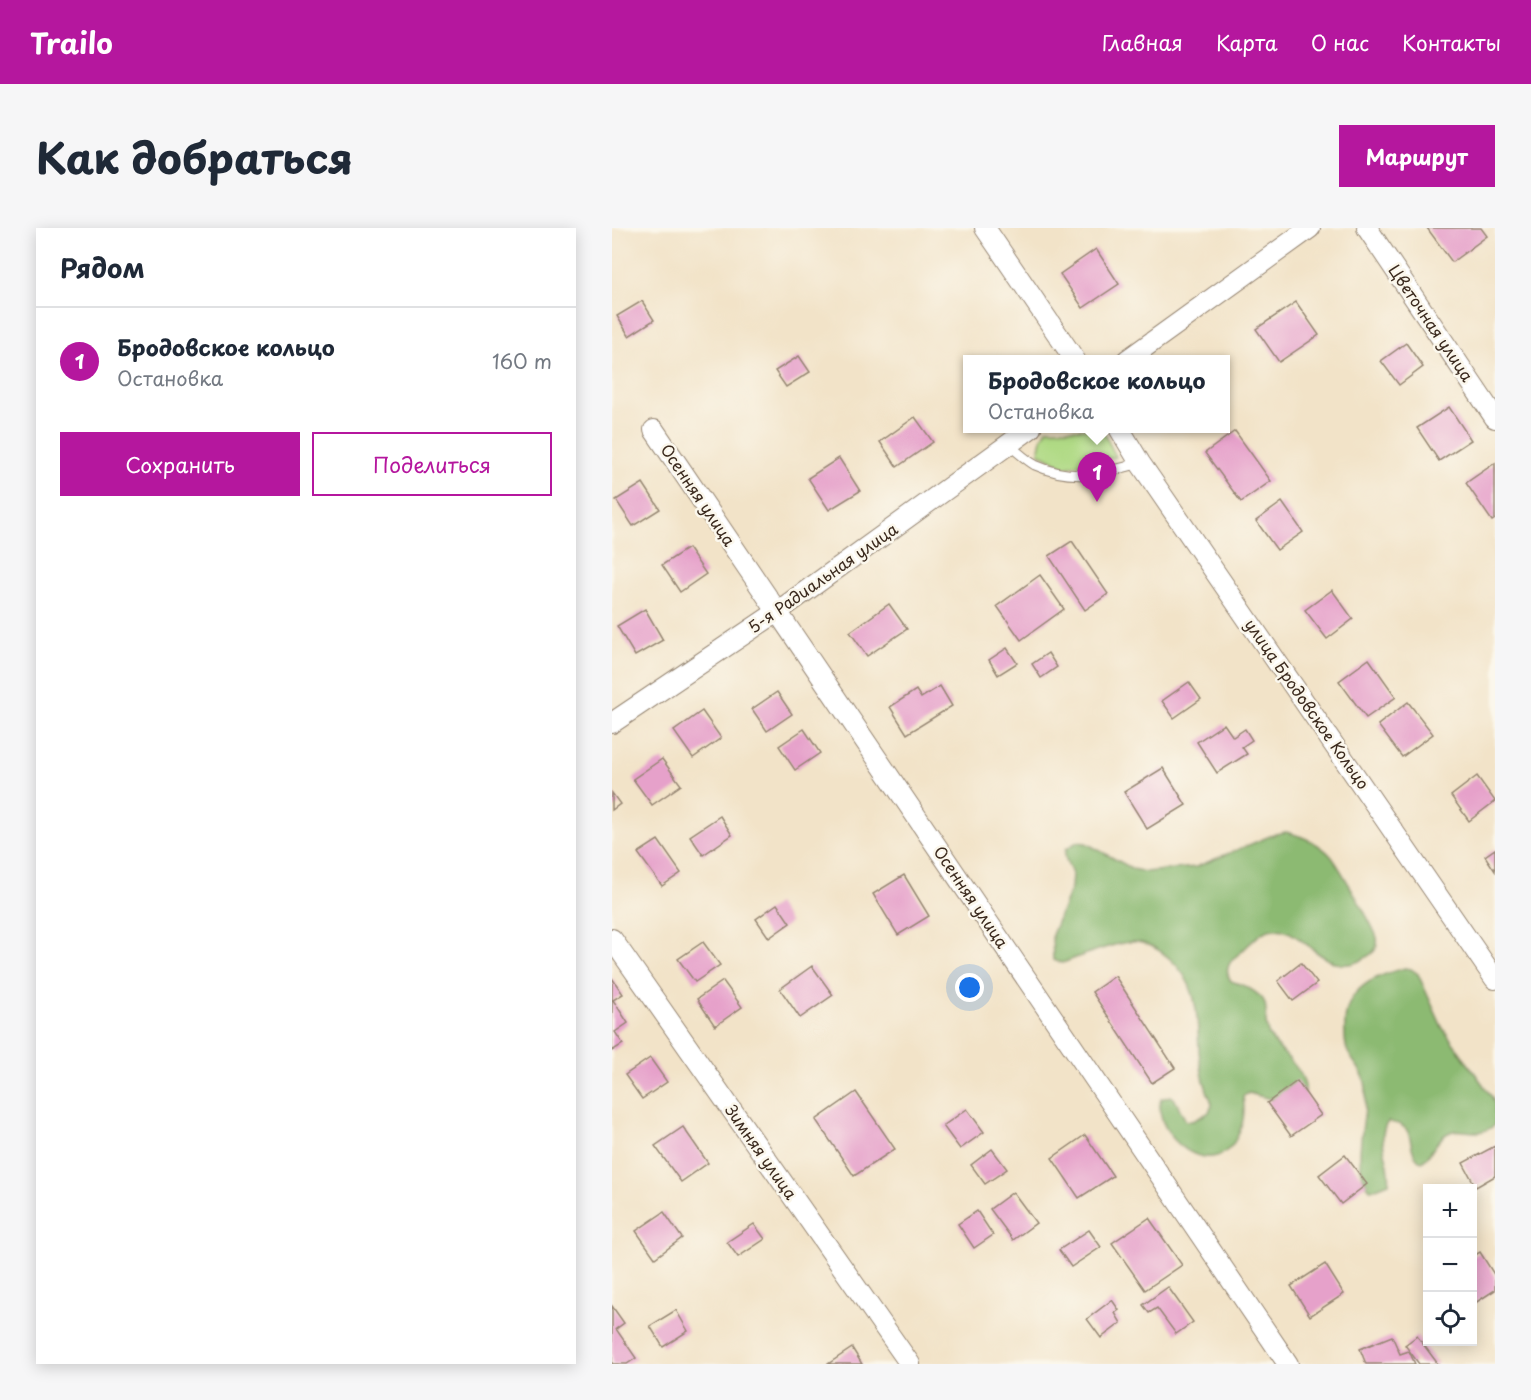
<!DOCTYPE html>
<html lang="ru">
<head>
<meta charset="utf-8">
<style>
  :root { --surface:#fff; --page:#f6f6f7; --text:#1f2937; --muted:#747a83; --line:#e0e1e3; --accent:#b5179e }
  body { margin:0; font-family:"Playpen Sans",sans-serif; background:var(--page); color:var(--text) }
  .controls { position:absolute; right:18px; bottom:18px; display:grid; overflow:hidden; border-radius:0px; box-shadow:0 3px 15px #0003 }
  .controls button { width:54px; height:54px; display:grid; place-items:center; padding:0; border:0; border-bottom:2px solid var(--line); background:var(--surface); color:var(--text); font:30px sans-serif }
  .you { position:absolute; left:358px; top:760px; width:21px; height:21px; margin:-15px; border:4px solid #fff; border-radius:50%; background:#1a73e8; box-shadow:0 0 0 9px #1a73e833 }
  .badge { display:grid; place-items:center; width:39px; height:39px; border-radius:50%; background:var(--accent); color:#fff; font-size:20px; font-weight:700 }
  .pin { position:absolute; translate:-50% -50px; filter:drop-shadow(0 2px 3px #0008) }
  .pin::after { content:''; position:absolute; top:32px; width:21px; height:18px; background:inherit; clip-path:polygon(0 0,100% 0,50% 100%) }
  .popup { position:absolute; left:351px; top:127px; width:267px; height:78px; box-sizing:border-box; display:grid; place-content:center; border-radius:0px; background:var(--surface); filter:drop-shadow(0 2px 4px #0005); font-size:20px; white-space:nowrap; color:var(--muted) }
  .popup b { font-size:22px; color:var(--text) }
  .popup::after { content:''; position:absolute; left:50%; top:100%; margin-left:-12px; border:12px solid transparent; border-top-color:var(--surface) }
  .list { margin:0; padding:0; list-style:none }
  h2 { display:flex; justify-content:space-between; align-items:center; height:78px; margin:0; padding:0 24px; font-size:26px }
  h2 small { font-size:20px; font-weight:400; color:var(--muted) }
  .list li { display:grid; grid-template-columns:39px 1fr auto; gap:18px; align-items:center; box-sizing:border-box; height:108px; padding:0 24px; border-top:2px solid var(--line) }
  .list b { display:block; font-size:22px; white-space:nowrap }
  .list p { margin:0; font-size:20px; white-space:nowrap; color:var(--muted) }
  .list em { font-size:20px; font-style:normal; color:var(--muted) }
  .actions { display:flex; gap:12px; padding:18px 24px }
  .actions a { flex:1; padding:14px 0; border:2px solid var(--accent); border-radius:0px; text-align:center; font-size:21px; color:var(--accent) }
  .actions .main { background:var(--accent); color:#fff }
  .icon { flex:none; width:33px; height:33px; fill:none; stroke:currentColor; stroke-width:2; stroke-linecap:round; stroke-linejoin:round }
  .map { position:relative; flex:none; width:883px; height:1136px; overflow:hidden; border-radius:0px }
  header { display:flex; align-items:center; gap:36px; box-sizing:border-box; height:84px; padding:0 30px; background:var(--accent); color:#fff }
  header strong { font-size:28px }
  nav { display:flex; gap:33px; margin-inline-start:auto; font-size:21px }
  .intro { display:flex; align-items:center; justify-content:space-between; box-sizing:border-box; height:144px; padding:0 36px }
  h1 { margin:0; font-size:42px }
  .button { padding:15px 27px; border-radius:0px; background:var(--accent); color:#fff; font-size:21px; font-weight:700 }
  main { display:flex; gap:36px; padding:0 36px }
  aside { flex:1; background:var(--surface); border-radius:0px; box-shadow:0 3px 15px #0003 }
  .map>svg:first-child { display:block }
  .green { fill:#b0da85; stroke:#768252; stroke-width:1.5 }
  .forest { fill:#8cba72; stroke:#647248; stroke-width:1.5 }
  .building { fill:#e6a1ca }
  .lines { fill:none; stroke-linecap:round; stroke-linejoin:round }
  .lane-casing { stroke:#968673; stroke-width:11 }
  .street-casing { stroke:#968673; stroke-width:22 }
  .lane { stroke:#fff; stroke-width:9 }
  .street { stroke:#fff; stroke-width:20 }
  .labels { text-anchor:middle; stroke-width:5; stroke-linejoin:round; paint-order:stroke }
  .street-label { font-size:16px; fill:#3b2a1e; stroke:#fbf7ec }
</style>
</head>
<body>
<header>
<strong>Trailo</strong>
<nav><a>Главная</a><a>Карта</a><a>О нас</a><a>Контакты</a></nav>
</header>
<div class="intro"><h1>Как добраться</h1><a class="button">Маршрут</a></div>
<main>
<aside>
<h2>Рядом<small></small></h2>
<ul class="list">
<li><span class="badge">1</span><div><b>Бродовское кольцо</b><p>Остановка</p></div><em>160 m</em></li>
</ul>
<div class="actions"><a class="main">Сохранить</a><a>Поделиться</a></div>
</aside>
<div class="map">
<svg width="883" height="1136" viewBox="0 0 883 1136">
  <rect width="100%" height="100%" fill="#fbf7ec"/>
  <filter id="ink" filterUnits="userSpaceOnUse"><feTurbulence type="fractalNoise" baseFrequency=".0167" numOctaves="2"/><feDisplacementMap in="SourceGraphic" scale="12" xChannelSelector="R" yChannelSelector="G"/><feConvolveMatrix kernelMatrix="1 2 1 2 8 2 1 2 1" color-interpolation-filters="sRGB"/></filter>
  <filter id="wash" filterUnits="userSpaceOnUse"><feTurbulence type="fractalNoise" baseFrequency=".008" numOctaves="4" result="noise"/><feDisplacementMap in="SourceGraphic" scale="24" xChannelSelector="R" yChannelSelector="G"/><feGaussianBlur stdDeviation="1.35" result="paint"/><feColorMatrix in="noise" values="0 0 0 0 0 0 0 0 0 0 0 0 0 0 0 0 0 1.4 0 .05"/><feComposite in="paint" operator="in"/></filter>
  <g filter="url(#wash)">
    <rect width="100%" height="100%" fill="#f2e3c8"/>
    <!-- green -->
    <path class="green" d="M435 201H490L504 229 453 239 427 225 430 211Z"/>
    <!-- forest -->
    <g class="forest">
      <path d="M674 604C690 608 707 615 718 627 725 634 763 701 765 710 766 717 765 722 759 726 713 763 690 688 654 703 645 706 632 723 623 729 615 736 613 745 619 753 629 756 640 761 648 768 659 777 650 795 657 807 669 828 697 841 693 869L669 874 637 865 631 868C633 884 632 895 625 909 601 958 539 907 549 871L558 868 562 870 574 893H581L596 885C597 884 600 878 600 877 600 872 595 865 594 859 590 848 588 835 587 823 585 787 587 756 557 730 549 723 537 715 525 714 509 712 467 729 450 735L441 732 440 707 459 660 460 646 453 629 454 621 465 614 474 615 521 641 533 644 584 639 663 606Z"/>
      <path d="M793 740 799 741 806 746 830 799 880 869 883 877V897C863 912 851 897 836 905 823 912 819 928 810 934 790 922 810 897 776 894 762 911 781 936 777 955L759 962C737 939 755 892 754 863 754 843 742 838 735 822 732 813 733 803 733 794 735 759 763 748 793 740Z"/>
    </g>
    <g id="blocks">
      <!-- building -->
      <g class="building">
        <path d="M815 0H869L875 8 840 34Z"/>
        <path d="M484 21 507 56 471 80 448 46Z"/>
        <path d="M30 73 42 92 17 108 5 88Z"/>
        <path d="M684 74 707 107 667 134 644 101Z"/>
        <path d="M794 115 811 139 787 157 769 133Z"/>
        <path d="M187 128 198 144 174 159 163 143Z"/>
        <path d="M837 179 859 212 827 233 805 200Z"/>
        <path d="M303 189 321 214 285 239 268 214Z"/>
        <path d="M623 203 659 253 629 274 593 225Z"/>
        <path d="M227 230 248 263 217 282 196 250Z"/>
        <path d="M883 235V291L880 293 854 255Z"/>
        <path d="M31 255 48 281 21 298 4 272Z"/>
        <path d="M670 274 691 304 665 322 644 293Z"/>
        <path d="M460 313 496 366 473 382 437 328Z"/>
        <path d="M76 320 94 346 68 364 50 337Z"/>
        <path d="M428 347 452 381 409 412 385 378Z"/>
        <path d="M720 362 741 391 715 411 693 382Z"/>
        <path d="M277 376 295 401 255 428 238 404Z"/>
        <path d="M33 381 51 412 23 428 5 398Z"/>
        <path d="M395 420 405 435 386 447 377 432Z"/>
        <path d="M436 425 445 439 429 450 420 436Z"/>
        <path d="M757 431 784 469 754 490 727 453Z"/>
        <path d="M577 454 589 471 562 490 550 473Z"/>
        <path d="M328 458 340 478 295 506 278 479 304 462 309 470Z"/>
        <path d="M165 464 180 486 155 503 140 481Z"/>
        <path d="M796 474 821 506 790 529 766 497Z"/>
        <path d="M90 483 109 510 81 530 62 503Z"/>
        <path d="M612 496 621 509 633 501 640 512 630 519 635 526 605 545 585 514Z"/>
        <path d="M192 501 208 525 183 542 167 518Z"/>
        <path d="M50 531 69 557 40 577 21 551Z"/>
        <path d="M551 540 574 577 535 601 512 564Z"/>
        <path d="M865 548 883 573 857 593 839 568Z"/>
        <path d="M0 565 8 576 0 582Z"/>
        <path d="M108 588 120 607 91 627 78 608Z"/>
        <path d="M46 612 69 645 50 658 26 625Z"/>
        <path d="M883 621V643L873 628Z"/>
        <path d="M292 647 317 688 286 707 261 666Z"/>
        <path d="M165 676 178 695 157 710 144 691Z"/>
        <path d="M91 714 108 737 83 754 66 731Z"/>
        <path d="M689 735 705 755 681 773 666 753Z"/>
        <path d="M200 738 221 767 188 790 168 761Z"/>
        <path d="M503 748 563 840 540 855 480 764Z"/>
        <path d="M0 750 11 766 1 772 16 795 3 804 11 816 0 823Z"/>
        <path d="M111 753 130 779 103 798 85 771Z"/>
        <path d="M38 830 55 854 30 871 13 847Z"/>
        <path d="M685 853 709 887 679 908 655 875Z"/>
        <path d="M244 864 283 921 242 948 204 892Z"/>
        <path d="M355 881 372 904 348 921 331 898Z"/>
        <path d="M71 899 96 935 69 954 43 918Z"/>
        <path d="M473 907 501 948 467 970 440 930Z"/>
        <path d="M883 918V948L864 959 851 935Z"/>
        <path d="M380 921 395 941 373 956 359 937Z"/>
        <path d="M733 927 755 956 729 976 707 947Z"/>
        <path d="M401 964 424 995 401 1012 378 981Z"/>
        <path d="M365 983 381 1007 362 1020 346 996Z"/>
        <path d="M52 984 70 1010 43 1030 24 1003Z"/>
        <path d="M537 990 570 1037 533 1062 500 1015Z"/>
        <path d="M142 996 153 1011 126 1029 115 1014Z"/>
        <path d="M477 1002 489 1019 459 1039 447 1022Z"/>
        <path d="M868 1024 883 1048V1062L860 1077V1029Z"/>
        <path d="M713 1036 732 1066 698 1088 679 1058Z"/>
        <path d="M556 1059 581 1094 564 1106 545 1080 537 1085 531 1077Z"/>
        <path d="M500 1072 507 1082 503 1085 509 1095 489 1110 475 1091Z"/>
        <path d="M0 1078 12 1095 4 1101 24 1130 15 1136H0Z"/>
        <path d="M64 1082 76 1103 51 1119 38 1098Z"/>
        <path d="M780 1108 788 1126 797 1123 803 1136H754L748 1121Z"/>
        <path d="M805 1108 826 1136H807L793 1117Z"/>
        <path d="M240 1120 250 1136H216Z"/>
      </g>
    </g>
  </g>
  <g filter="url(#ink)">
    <use href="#blocks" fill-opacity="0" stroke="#968673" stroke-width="1.5"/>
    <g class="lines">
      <!-- lane casing -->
      <g class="lane-casing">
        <path id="lane" d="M397 217C405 223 414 232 423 237 461 254 490 246 528 235"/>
      </g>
      <!-- street casing -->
      <g class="street-casing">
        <g id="street">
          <path d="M373 0 463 132"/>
          <path d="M755 0 883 190"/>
          <path d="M515 132 698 0"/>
          <path d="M507 200 528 235 883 751"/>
          <path d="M42 202 676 1136"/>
          <path d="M0 495 165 384 419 200"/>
          <path d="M0 711 298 1136"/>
        </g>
      </g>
      <!-- lane -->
      <use href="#lane" class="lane"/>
      <!-- street -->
      <use href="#street" class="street"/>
    </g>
  </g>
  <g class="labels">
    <!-- street labels -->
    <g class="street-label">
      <text transform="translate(819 95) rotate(56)" y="6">Цветочная улица</text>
      <text transform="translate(86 267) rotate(56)" y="6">Осенняя улица</text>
      <text transform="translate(211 350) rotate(-35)" y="6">5-я Радиальная улица</text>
      <text transform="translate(695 476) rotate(55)" y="6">улица Бродовское Кольцо</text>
      <text transform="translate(359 669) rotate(56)" y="6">Осенняя улица</text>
      <text transform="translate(149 924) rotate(55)" y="6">Зимняя улица</text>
    </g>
  </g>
</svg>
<div class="controls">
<button>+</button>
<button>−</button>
<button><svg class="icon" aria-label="locate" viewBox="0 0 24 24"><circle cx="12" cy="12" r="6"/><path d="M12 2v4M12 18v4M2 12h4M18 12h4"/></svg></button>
</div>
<div class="you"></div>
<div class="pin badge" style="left:485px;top:274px">1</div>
<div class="popup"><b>Бродовское кольцо</b>Остановка</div>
</div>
</main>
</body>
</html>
